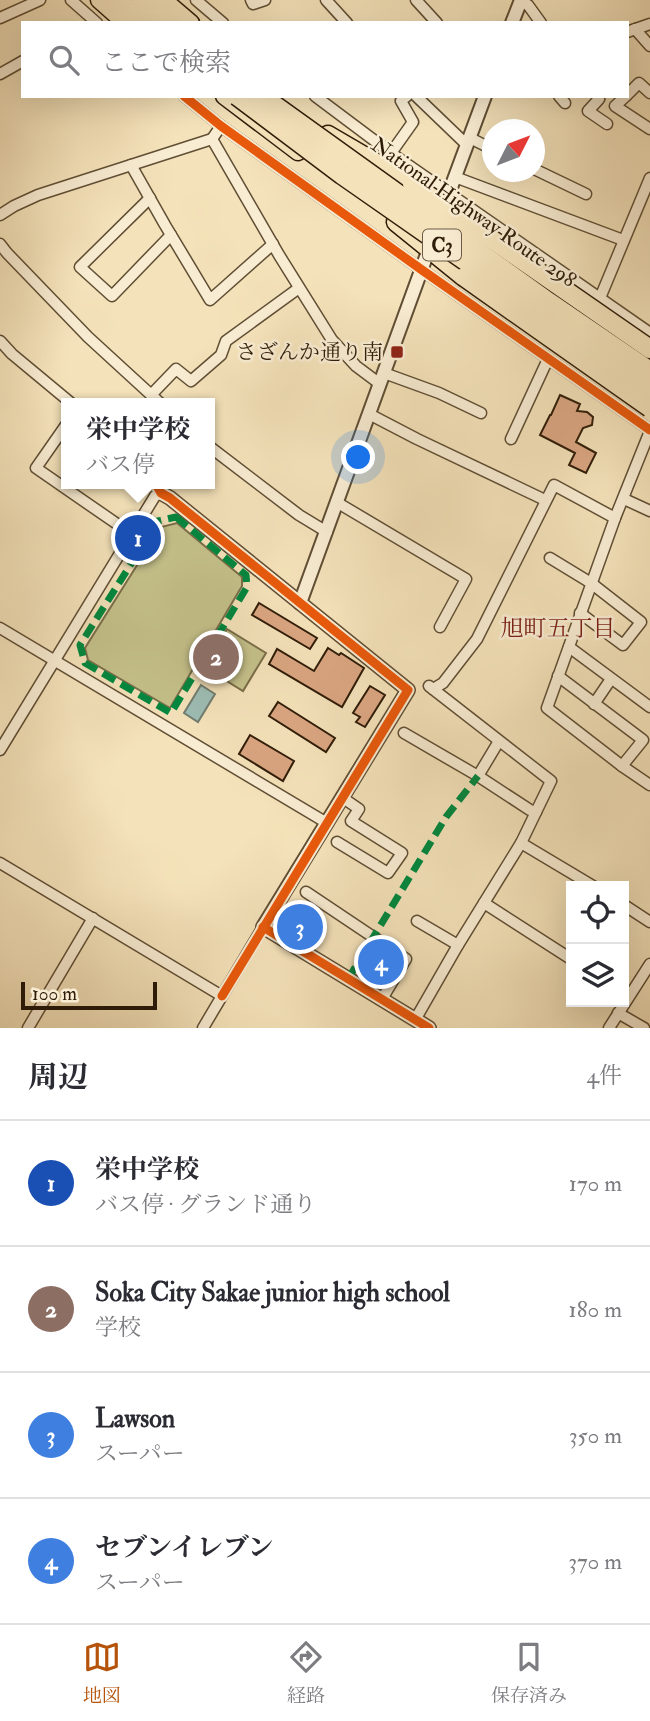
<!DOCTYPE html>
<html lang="ja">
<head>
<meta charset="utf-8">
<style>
  :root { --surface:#fff; --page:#f2f2f3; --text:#2b2b33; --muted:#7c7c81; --line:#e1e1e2; --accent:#b45309 }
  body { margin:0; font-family:"IM FELL Double Pica","Noto Serif JP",serif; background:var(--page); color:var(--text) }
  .controls { position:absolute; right:21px; bottom:21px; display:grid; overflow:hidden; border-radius:0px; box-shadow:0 7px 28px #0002 }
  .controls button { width:63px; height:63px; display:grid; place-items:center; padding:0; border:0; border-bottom:2px solid var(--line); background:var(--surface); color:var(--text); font:35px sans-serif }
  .compass { position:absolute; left:482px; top:119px; width:63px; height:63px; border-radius:50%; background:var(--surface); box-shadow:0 7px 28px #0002; rotate:48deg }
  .scale { position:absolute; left:21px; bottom:18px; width:136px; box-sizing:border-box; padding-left:7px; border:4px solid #2f1c08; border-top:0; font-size:19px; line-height:24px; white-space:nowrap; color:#2f1c08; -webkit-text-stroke:5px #f8ecd2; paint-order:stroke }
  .you { position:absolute; left:359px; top:458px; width:24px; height:24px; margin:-18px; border:5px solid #fff; border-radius:50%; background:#1a73e8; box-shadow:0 0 0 10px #1a73e833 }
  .badge { display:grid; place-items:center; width:46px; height:46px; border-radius:50%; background:var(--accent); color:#fff; font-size:23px; font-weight:700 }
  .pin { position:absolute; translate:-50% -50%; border:4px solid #fff; box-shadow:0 2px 7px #0006 }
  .popup { position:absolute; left:61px; top:398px; width:154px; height:91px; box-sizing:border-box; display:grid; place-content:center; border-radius:0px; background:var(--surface); filter:drop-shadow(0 2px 5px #0005); font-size:23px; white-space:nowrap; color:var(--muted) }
  .popup b { font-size:26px; color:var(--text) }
  .popup::after { content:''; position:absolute; left:50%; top:100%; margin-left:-14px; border:14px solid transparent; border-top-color:var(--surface) }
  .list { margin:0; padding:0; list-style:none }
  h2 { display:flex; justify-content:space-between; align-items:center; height:91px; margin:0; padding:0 28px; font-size:30px }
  h2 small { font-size:23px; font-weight:400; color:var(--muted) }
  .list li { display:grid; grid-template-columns:46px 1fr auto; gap:21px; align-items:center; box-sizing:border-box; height:126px; padding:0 28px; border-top:2px solid var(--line) }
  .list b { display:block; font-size:26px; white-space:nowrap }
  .list p { margin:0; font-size:23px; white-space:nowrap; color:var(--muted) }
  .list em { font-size:23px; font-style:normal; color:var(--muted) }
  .icon { flex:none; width:38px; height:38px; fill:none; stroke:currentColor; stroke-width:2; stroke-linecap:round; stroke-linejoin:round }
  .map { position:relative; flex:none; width:650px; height:1028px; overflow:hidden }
  .search { position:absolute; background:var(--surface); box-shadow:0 7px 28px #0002; left:21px; right:21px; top:21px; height:77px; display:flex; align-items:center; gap:18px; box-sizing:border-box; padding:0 24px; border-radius:0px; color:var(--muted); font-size:26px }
  .sheet { height:595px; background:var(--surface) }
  nav { display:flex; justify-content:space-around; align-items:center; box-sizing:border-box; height:98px; border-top:2px solid var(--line); background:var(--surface); font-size:19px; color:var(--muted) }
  nav a { display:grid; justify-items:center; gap:4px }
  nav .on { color:var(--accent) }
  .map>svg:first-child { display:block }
  .park { fill:#c4c08a; stroke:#7a6e49; stroke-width:2 }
  .water { fill:#9dbdb5; stroke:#717d70; stroke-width:2 }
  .building { fill:#daa682; stroke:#2f1c08; stroke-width:2 }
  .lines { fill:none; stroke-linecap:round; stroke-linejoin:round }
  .minor-casing { stroke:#604e34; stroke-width:13 }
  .tertiary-casing { stroke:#604e34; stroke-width:16 }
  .trunk-casing { stroke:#2f1c08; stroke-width:19 }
  .motorway-casing { stroke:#2f1c08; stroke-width:21 }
  .minor { stroke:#f8ecd2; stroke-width:10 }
  .tertiary { stroke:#f8ecd2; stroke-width:12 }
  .trunk { stroke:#f4e2ba; stroke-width:16 }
  .motorway { stroke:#f4e2ba; stroke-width:18 }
  .motorway-bridge-casing { stroke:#2f1c08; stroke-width:21; stroke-linecap:butt }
  .motorway-bridge { stroke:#f4e2ba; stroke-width:18 }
  .quiet { stroke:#00873e; stroke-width:7; stroke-dasharray:14 7; stroke-linecap:butt }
  .cycleway-casing { stroke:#f8ecd2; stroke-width:13 }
  .cycleway { stroke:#e8590c; stroke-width:9 }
  .poi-dot { fill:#8f2418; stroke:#f8ecd2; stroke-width:2.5 }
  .labels { text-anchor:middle; stroke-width:5; stroke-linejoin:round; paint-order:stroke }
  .shield { fill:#f8ecd2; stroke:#6b5a45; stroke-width:2 }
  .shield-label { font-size:19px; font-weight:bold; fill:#2f1c08 }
  .street-label { font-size:21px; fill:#2f1c08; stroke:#f8ecd2 }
  .poi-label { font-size:21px; fill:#2f1c08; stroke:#f8ecd2; text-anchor:end }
  .neighbourhood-label { font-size:23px; fill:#7a1f14; stroke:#f8ecd2 }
</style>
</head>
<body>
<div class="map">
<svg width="650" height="1028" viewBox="0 0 650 1028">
  <rect width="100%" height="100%" fill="#f4e2ba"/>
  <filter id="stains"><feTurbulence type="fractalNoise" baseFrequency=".00286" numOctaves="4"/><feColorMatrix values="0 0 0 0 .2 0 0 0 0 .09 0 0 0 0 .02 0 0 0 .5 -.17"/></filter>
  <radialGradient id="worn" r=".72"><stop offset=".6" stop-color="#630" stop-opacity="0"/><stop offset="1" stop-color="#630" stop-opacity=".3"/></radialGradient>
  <!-- park -->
  <g class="park">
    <path d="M177 523 242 577V586L170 708 88 660 85 648 161 527Z"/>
    <path d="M227 629 266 653 243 691 204 667Z"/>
  </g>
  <!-- water -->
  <path class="water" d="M201 685 215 694 198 722 184 713Z"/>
  <!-- building -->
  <g class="building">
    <path d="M560 395 580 404 577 411 587 412 593 417 592 425 583 428 576 442 596 453 586 473 569 465 575 453 540 435 550 415H551Z"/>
    <path d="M259 603 317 638 310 649 252 615Z"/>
    <path d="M328 648 339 655 341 653 364 668 342 707 269 664 277 649 314 671Z"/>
    <path d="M370 686 385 695 365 727 356 722 360 717 353 713Z"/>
    <path d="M278 702 335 738 326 752 269 716Z"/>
    <path d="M250 735 294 761 283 781 239 754Z"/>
  </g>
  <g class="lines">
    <!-- minor casing -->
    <g class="minor-casing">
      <g id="minor">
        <path d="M71 0 97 23"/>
        <path d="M196 0 223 23"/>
        <path d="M251 0 253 4 265 0"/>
        <path d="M326 0 347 23"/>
        <path d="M416 0 437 23"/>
        <path d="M520 1 528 5 541 23"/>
        <path d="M0 18 40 0"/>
        <path d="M635 29 650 46"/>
        <path d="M627 32 650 24"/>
        <path d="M0 74 23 61"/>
        <path d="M627 95 639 83 650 93"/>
        <path d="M184 96 221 126 422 270 650 430"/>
        <path d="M315 96 391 153 650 333"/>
        <path d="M416 96 467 145"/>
        <path d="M559 96 565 103"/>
        <path d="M597 96 599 99 588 111 607 124"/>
        <path d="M626 96 615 106 650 129"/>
        <path d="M221 126 212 139 279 255 332 340 356 366 380 384"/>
        <path d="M470 138 492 149"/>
        <path d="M391 153 413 122 401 101 407 96"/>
        <path d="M131 165 165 225 210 300 273 244"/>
        <path d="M534 169 586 194"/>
        <path d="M455 177 623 240"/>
        <path d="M150 198 80 267 112 296 171 235"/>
        <path d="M0 215 14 206 38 195 212 139"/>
        <path d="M0 244 7 253 88 337 160 403"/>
        <path d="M600 298 650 178"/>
        <path d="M0 341 12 354 71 403"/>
        <path d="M384 373 439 393 481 413"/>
        <path d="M151 395 176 369 191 381 221 355 226 341 299 288"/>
        <path d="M369 414 417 439 545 500"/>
        <path d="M66 425 36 468 133 535"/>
        <path d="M650 431 615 518 547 708 622 766 650 785"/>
        <path d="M511 439 548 359"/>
        <path d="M210 447 299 515 327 532"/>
        <path d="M624 499 650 511"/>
        <path d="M338 503 466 579 440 627"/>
        <path d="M550 558 591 583 641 622 623 645 580 613"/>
        <path d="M0 628 327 823"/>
        <path d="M569 647 650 707"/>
        <path d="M558 676 643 740 622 766"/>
        <path d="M433 689 443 683 477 639 554 485 615 518"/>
        <path d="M594 704 611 679"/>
        <path d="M404 733 478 776"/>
        <path d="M499 741 478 776 530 810 536 812"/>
        <path d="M0 750 155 496 161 493 156 484"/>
        <path d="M337 842 388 873 402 853 351 821 359 809 343 798"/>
        <path d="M521 843 593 886"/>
        <path d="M0 863 222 996"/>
        <path d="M306 892 406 959 382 999"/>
        <path d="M484 903 571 959"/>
        <path d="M624 905 650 922"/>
        <path d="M417 921 458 945"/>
        <path d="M618 1013 644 1028"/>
        <path d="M415 1020 458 945 521 843 551 781 429 686"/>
        <path d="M28 1028 93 918"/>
        <path d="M203 1028 263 927"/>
        <path d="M609 1028 650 964"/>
      </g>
    </g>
    <!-- tertiary casing -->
    <g class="tertiary-casing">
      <g id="tertiary">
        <path d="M512 23 521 0"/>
        <path d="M446 201 485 96"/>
        <path d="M161 493 170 498 408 690 263 927 429 1028"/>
        <path d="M300 603 426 257"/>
      </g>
    </g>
    <!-- trunk casing -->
    <g class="trunk-casing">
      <g id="trunk">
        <path d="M99 0 125 23"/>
        <path d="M164 0 191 23"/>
        <path d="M224 96 298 152"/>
      </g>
    </g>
    <!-- motorway casing -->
    <g class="motorway-casing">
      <g id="motorway">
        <path d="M119 0 145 23"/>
        <path d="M142 0 169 23"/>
        <path d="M328 135 412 184"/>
        <path d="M396 222 464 277"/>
      </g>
    </g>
    <!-- minor -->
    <use href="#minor" class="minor"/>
    <!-- tertiary -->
    <use href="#tertiary" class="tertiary"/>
    <!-- trunk -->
    <use href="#trunk" class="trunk"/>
    <!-- motorway -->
    <use href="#motorway" class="motorway"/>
    <!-- motorway-bridge casing -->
    <g class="motorway-bridge-casing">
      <g id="motorway-bridge">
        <path d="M237 96 342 175 650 390"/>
        <path d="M262 96 549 302 650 371"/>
        <path d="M412 184 650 349"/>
        <path d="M464 277 650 408"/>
      </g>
    </g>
    <!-- motorway-bridge -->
    <use href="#motorway-bridge" class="motorway-bridge"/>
    <!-- quiet -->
    <g class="quiet">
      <path d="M176 517 246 575 247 587 171 713 85 663 80 645 158 521Z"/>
      <path d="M348 979 446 817 478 776"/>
    </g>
    <!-- cycleway casing -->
    <g class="cycleway-casing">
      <g id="cycleway">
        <path d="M184 96 221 126 422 270 650 430"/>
        <path d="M156 484 161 493 170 498 408 690 222 996"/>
        <path d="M263 927 429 1028"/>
      </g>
    </g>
    <!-- cycleway -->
    <use href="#cycleway" class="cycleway"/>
  </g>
  <!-- markers -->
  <rect class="poi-dot" x="390" y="345" width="14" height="14" rx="3.5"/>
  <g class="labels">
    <!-- shield labels -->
    <rect class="shield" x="423" y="229.5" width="38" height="31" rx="5"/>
    <g class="shield-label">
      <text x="442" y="252">C3</text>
    </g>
    <!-- street labels -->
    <g class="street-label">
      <text transform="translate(474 212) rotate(35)" y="7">National Highway Route 298</text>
    </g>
    <!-- poi labels -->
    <g class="poi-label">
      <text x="383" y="359">さざんか通り南</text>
    </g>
    <!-- neighbourhood labels -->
    <g class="neighbourhood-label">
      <text x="558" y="636">旭町五丁目</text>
    </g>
  </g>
  <rect width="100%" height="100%" filter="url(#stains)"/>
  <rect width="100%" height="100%" fill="url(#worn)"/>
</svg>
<div class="controls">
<button><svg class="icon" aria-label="locate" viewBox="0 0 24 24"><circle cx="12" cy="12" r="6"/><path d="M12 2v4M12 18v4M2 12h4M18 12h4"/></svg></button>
<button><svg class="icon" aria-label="layers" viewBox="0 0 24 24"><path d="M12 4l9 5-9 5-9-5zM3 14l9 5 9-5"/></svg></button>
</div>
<svg class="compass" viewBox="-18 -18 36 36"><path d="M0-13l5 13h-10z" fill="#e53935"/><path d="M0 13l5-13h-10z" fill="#7c7c81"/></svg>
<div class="scale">100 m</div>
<div class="you"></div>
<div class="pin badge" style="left:138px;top:538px;background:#1a4fb4">1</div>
<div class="popup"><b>栄中学校</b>バス停</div>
<div class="pin badge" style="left:216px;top:657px;background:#8d6e63">2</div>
<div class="pin badge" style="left:300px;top:927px;background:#3f7fe0">3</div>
<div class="pin badge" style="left:381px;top:962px;background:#3f7fe0">4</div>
<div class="search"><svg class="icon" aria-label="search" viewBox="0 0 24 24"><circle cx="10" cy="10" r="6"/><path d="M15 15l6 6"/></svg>ここで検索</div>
</div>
<section class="sheet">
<h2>周辺<small>4件</small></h2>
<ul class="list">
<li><span class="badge" style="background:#1a4fb4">1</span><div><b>栄中学校</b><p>バス停 · グランド通り</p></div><em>170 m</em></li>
<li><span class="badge" style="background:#8d6e63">2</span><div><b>Soka City Sakae junior high school</b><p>学校</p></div><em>180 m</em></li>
<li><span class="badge" style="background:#3f7fe0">3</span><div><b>Lawson</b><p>スーパー</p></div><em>350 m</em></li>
<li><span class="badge" style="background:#3f7fe0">4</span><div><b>セブンイレブン</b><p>スーパー</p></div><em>370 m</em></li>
</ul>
</section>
<nav>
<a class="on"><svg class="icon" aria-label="map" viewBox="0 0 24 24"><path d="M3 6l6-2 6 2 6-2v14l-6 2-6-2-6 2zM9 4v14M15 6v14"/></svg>地図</a>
<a><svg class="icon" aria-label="directions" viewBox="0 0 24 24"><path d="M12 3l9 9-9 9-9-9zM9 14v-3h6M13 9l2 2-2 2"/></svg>経路</a>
<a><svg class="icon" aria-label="saved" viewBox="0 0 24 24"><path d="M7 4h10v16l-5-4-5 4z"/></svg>保存済み</a>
</nav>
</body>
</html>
